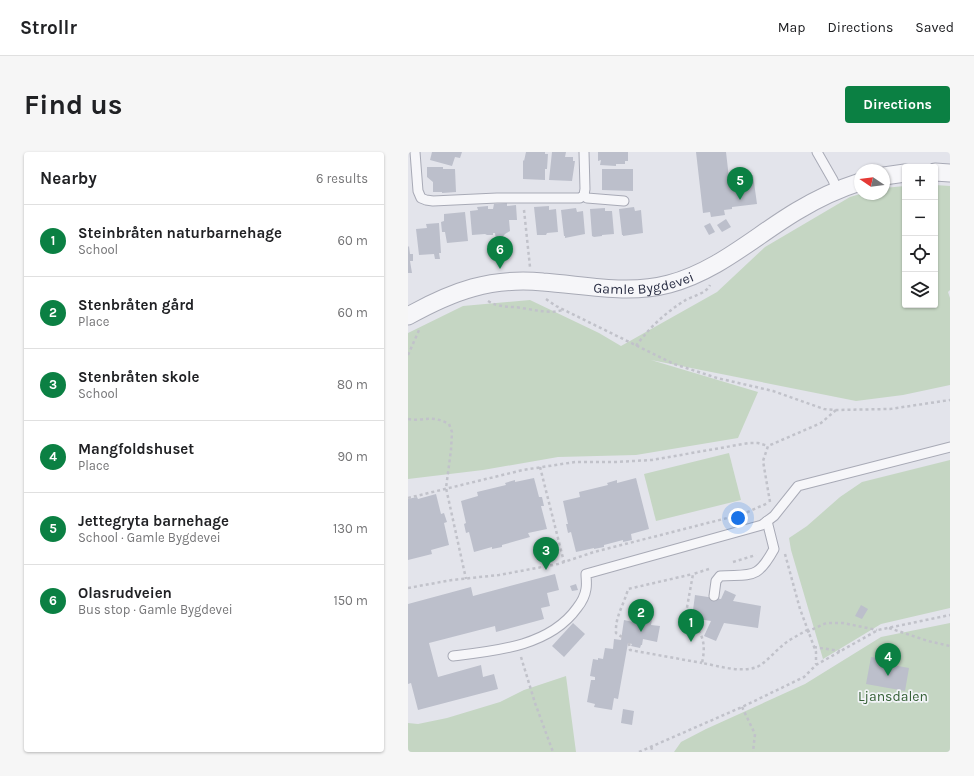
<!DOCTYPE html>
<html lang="en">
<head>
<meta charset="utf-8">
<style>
  :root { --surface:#fff; --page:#f6f6f6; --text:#202124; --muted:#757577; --line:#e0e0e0; --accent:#0b8043 }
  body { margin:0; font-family:Karla,sans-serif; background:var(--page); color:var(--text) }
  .controls { position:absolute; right:12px; top:12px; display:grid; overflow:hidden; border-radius:4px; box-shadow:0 1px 3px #0004 }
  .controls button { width:36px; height:36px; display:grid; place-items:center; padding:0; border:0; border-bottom:1px solid var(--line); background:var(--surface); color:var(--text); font:20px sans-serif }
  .compass { position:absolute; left:446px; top:12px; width:36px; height:36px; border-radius:50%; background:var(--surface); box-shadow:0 1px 3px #0004; rotate:283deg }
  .you { position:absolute; left:330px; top:366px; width:14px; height:14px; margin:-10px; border:3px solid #fff; border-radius:50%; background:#1a73e8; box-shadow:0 0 0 6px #1a73e833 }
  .badge { display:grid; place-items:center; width:26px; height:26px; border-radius:50%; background:var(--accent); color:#fff; font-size:13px; font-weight:700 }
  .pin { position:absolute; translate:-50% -33px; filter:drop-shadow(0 1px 2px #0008) }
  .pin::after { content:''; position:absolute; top:21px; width:14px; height:12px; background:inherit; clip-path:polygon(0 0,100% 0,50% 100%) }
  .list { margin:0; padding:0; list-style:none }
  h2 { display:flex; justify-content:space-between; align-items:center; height:52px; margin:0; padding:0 16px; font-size:17px }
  h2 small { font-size:13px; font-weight:400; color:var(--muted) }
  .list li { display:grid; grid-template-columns:26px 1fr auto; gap:12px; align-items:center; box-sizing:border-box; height:72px; padding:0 16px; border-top:1px solid var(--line) }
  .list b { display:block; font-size:15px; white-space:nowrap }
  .list p { margin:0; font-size:13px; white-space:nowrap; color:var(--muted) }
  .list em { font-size:13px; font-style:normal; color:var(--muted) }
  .icon { flex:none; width:22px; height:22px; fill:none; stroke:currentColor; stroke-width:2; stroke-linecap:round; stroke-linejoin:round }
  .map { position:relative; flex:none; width:542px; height:600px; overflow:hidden; border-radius:4px }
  header { display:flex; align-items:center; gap:24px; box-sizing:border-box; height:56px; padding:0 20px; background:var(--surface); border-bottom:1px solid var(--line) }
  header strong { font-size:19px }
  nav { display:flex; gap:22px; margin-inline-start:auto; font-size:14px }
  .intro { display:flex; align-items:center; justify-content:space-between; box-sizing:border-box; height:96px; padding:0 24px }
  h1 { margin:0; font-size:28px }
  .button { padding:10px 18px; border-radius:4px; background:var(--accent); color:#fff; font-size:14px; font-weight:700 }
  main { display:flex; gap:24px; padding:0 24px }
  aside { flex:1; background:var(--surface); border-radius:4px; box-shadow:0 1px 3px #0004 }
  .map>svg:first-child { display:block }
  .green { fill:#c5d6c3 }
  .building { fill:#bcbfcb }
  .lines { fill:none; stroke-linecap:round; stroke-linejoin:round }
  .service-casing { stroke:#a8aab6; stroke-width:11 }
  .minor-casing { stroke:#a8aab6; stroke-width:19 }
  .path { stroke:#c1c2ca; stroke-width:2.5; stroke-dasharray:3 3; stroke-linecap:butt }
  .service { stroke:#f6f6f9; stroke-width:9 }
  .minor { stroke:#f6f6f9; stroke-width:17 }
  .labels { text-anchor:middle; stroke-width:3.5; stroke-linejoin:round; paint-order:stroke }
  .street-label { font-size:14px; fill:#2a2e44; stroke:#f2f4f8 }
  .park-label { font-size:14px; fill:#366136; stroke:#f2f4f8 }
</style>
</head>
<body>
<header>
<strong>Strollr</strong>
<nav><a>Map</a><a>Directions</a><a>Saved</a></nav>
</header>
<div class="intro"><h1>Find us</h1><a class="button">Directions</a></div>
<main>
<aside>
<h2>Nearby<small>6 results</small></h2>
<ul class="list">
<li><span class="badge">1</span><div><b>Steinbråten naturbarnehage</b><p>School</p></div><em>60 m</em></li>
<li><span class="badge">2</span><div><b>Stenbråten gård</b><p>Place</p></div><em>60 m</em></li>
<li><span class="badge">3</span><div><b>Stenbråten skole</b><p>School</p></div><em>80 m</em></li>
<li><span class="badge">4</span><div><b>Mangfoldshuset</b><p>Place</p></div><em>90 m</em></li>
<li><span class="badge">5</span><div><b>Jettegryta barnehage</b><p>School · Gamle Bygdevei</p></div><em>130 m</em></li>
<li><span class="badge">6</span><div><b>Olasrudveien</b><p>Bus stop · Gamle Bygdevei</p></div><em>150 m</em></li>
</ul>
</aside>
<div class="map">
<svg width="542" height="600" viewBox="0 0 542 600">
  <rect width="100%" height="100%" fill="#e3e4eb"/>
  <!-- green -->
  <g class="green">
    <path d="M527 33 542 34V138L540 140 542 146V233L495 243 448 249 243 208 350 240 330 286 228 303 150 305 75 318 0 327V181L55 154 122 148 191 181 213 194 309 140 357 95 442 45 452 42H476V36L497 34V153H527Z"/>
    <path d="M321 301 333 348 248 369 236 322Z"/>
    <path d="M542 308V456L473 472 415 507 383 398 381 386 399 374 432 345 454 330Z"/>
    <path d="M542 471V600H266L273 590 298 577 397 532 473 485Z"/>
    <path d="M158 524 168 600H0V571L10 572 39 566 92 550 116 538Z"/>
  </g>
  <!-- building -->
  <g class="building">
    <path d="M24 0H54L52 6 47 5 44 14 22 8Z"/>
    <path d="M118 0H137V2H140L139 17H137V28L115 27V8L116 9Z"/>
    <path d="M144 0H158L157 5H165V9H167L164 29 141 28Z"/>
    <path d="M190 0H220V9H217V12H208V14L192 13 193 8 190 9Z"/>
    <path d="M288 0H318L321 26 345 23 349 52 324 55V57L316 58 317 63 303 65 302 60 295 61Z"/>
    <path d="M19 15H35V17H47L48 40 34 41V40H25V30L19 25Z"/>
    <path d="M194 17H225V39L194 38Z"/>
    <path d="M99 51V54L108 53 109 68H101L102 79 97 82 93 87 88 88 87 81H85V83H79L77 82 64 83 62 59 70 58 69 55 80 54V57H85L86 52Z"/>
    <path d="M141 54V58L148 57 150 80 139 81 138 83H129L126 55Z"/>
    <path d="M226 55 227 59 233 58 235 81 215 84V83H214L211 57Z"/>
    <path d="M168 56 169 60 175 59 177 82 157 86V84H156L153 58Z"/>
    <path d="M197 56V59H204L206 82 194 83V84L186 85 184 84 182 57Z"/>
    <path d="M57 60 60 89 39 91 37 80H34L33 70 36 69V62Z"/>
    <path d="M318 67 323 75 314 80 309 73Z"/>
    <path d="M31 71 33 101H31L32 107H27L26 102 11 103 8 77 19 76 18 72Z"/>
    <path d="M302 71 307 80 301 83 296 74Z"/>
    <path d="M1 94 2 102H5V109H2L4 121H0V95Z"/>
    <path d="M126 326 131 345H134L136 354H133L139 377 120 381 122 385 94 393V395L84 397V395L66 400 61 380 58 381 56 372 58 371 53 349 70 344 69 340 98 333 97 331 107 328V330Z"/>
    <path d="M228 326 241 377 223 382 224 388 215 390V388L196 393V395L186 397V396L168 400 163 380 160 381 158 372H160L155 349 172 345 171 340 200 333 199 331 209 328V331Z"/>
    <path d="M28 342 33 362 36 361 39 370 36 371 41 393 23 398 24 402 0 408V347L9 345 10 347Z"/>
    <path d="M147 422 151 438 139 441 142 454 133 456 136 467 88 480 87 474 21 491 30 525 73 513 75 525 86 522 90 537 10 558 3 531 0 532V452L63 435 65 444Z"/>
    <path d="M168 432 170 438 164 439 162 434Z"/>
    <path d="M317 438 328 443 325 449 353 454 350 476 316 471 308 489 296 484 303 469 284 466 287 443 313 447Z"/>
    <path d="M453 453 460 457 454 467 447 464Z"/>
    <path d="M227 458 245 461 243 473 252 474 249 490 235 487 234 493H233L232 496 223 494 224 492 220 491 210 547 206 546 204 558 186 555 187 552 179 550 183 528H187V525L182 524 185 507 190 508V506L195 507 197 496 205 497 206 487 213 488 216 468 225 470Z"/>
    <path d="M165 471 177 482 156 505 144 494Z"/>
    <path d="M463 505 480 508 479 512 501 516 497 539 458 532Z"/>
    <path d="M215 557 226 559 224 573 213 571Z"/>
  </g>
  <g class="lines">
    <!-- service casing -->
    <g class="service-casing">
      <g id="service">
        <path d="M7 0 10 39 13 46 18 48 25 49 89 46H172L176 43 177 37 176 0"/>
        <path d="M409 0 425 28 429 38"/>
        <path d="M176 43 179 46 216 49"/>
        <path d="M306 444 308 429 312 424C344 422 349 428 366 397L359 369"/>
        <path d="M45 504C88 499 142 494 169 456 173 451 177 444 178 437 179 432 178 426 178 422L354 373 366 364 390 334 542 295"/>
      </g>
    </g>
    <!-- minor casing -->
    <g class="minor-casing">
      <g id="minor">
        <path d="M527 20 542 21"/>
        <path d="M476 24 497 21"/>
        <path id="s1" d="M0 164C45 139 83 125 135 130 177 133 220 143 261 132 310 119 347 84 389 59 409 47 430 37 452 30"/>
      </g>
    </g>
    <!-- path -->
    <g class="path">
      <path d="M116 58 122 115"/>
      <path d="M138 147 148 154 266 212 309 226 365 239 416 257 428 258 482 257 542 248"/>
      <path d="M80 149C91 156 102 154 114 156 128 158 141 162 155 158"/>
      <path d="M228 194C241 176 257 161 276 149 284 144 298 142 302 133"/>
      <path d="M0 203 12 176"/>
      <path d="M0 267C17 270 22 262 41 272L44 280 43 298 38 336 58 427"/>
      <path d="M132 315 156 410"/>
      <path d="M0 346 115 318 167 310H207L244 308 341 291H350L360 294"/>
      <path d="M362 350 355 309 360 294 413 271 428 258"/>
      <path d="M377 402 392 457 408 500V512"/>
      <path d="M325 410 348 403"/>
      <path d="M301 417 285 422 278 461C279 467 283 469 287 474 297 485 297 497 294 511 311 514 332 521 349 515 359 510 366 500 375 493 382 487 391 483 399 478"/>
      <path d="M0 436 44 428 91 423 150 412 186 400 335 362 360 351"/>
      <path d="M481 476 520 489 542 494"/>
      <path d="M399 480 418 471H435L469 478"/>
      <path d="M214 485 208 481C207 464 216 453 220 437L285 422"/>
      <path d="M221 491 222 498 294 511"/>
      <path d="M406 495 432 499"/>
      <path d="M113 505 127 551 145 600"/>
      <path d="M334 555 347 582 345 600"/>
      <path d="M243 595 245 600"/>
      <path d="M231 600 334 555 396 525 408 513 470 478 542 463"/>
    </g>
    <!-- service -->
    <use href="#service" class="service"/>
    <!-- minor -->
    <use href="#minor" class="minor"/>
  </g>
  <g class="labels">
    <!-- street labels -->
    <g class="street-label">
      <text dy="5" stroke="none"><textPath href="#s1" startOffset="243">Gamle Bygdevei</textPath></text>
    </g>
    <!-- park labels -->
    <g class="park-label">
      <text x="485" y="549">Ljansdalen</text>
    </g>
  </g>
</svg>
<div class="controls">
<button>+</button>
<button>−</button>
<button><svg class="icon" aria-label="locate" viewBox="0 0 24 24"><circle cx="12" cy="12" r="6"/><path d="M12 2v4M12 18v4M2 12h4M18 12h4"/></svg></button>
<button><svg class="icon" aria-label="layers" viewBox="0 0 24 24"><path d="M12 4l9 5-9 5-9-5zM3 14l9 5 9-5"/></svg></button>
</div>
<svg class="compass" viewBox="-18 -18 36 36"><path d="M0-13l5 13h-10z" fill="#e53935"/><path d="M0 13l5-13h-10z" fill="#757577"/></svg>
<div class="you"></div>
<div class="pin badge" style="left:283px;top:490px">1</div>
<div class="pin badge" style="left:233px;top:480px">2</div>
<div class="pin badge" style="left:138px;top:418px">3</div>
<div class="pin badge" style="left:480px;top:524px">4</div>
<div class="pin badge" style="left:332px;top:48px">5</div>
<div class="pin badge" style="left:92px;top:117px">6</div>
</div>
</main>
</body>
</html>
